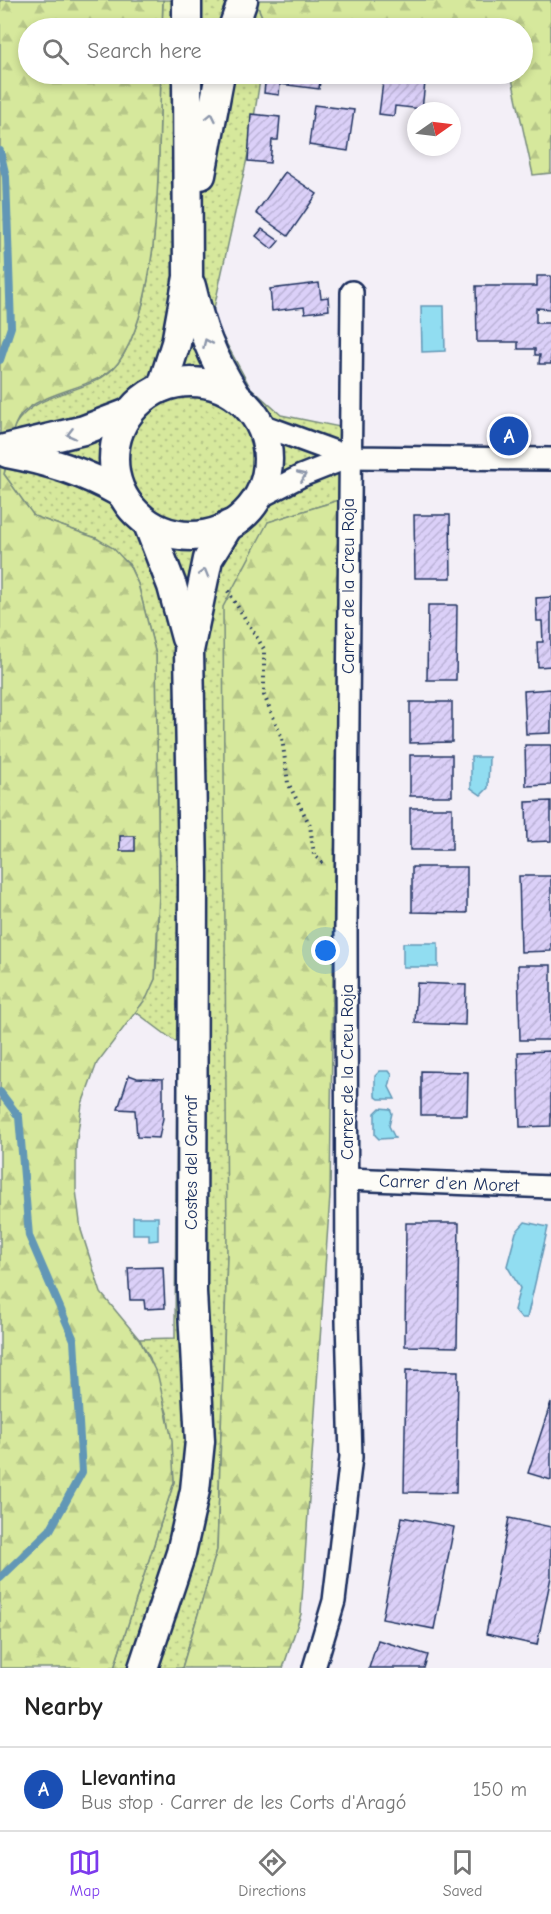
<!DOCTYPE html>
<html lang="en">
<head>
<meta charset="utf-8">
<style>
  :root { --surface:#fff; --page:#f6f6f6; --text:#222; --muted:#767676; --line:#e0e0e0; --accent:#7c3aed }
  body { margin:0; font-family:"Comic Neue",sans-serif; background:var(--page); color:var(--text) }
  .compass { position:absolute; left:407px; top:102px; width:54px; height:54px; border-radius:50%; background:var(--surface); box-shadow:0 3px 9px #0003; rotate:76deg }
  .you { position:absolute; left:326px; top:951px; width:21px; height:21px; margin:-15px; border:4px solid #fff; border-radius:50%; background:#1a73e8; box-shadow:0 0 0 9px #1a73e833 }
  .badge { display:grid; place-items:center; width:39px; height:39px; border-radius:50%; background:var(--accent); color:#fff; font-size:20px; font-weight:700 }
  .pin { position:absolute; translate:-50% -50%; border:3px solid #fff; box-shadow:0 2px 6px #0006 }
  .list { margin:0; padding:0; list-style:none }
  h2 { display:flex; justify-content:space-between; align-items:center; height:78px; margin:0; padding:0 24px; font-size:26px }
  h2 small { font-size:20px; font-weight:400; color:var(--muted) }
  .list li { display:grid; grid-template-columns:39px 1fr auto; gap:18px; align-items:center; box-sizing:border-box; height:84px; padding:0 24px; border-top:2px solid var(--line) }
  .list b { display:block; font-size:22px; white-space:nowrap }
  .list p { margin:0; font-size:20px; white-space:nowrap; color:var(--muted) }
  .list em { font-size:20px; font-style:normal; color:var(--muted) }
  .icon { flex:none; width:33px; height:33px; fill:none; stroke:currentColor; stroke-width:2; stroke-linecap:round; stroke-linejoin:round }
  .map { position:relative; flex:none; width:551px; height:1668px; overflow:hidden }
  .search { position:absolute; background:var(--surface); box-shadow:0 3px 9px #0003; left:18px; right:18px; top:18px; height:66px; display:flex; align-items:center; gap:15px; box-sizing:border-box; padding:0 21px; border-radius:33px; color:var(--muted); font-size:22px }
  .sheet { height:162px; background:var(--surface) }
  nav { display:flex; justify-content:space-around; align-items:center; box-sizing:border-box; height:84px; border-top:2px solid var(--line); background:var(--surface); font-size:16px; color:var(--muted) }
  nav a { display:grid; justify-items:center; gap:3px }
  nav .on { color:var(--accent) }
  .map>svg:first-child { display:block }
  .grass { fill:url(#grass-dots); stroke:#788c7d; stroke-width:1.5 }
  .forest { fill:url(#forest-firs); stroke:#788c7d; stroke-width:1.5 }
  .water { fill:#91ddf1; stroke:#6297b6; stroke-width:1.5 }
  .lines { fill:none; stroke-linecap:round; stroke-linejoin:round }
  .stream { stroke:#6297b6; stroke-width:8 }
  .building { fill:url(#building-hatch); stroke:#1b2f5e; stroke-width:1.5 }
  .street-casing { stroke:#1b2f5e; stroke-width:26 }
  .secondary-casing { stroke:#1b2f5e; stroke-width:33 }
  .path { stroke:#1b2f5e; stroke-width:4; stroke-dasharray:1.5 4.5; stroke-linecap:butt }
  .street { stroke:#fdfcf7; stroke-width:21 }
  .secondary { stroke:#fdfcf7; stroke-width:28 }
  .oneway { stroke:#8c96aa }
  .labels { text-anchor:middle; stroke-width:4.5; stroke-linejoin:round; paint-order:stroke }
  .street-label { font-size:18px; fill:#1b2f5e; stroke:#fdfcf7 }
</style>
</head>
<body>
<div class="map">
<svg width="551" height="1668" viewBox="0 0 551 1668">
  <defs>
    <pattern id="grass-dots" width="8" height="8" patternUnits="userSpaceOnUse" patternTransform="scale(1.5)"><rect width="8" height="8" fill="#d6e89c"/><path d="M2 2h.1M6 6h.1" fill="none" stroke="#b7c789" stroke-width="1.8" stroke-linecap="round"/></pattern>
    <pattern id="forest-firs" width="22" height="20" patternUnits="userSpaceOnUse" patternTransform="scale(1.5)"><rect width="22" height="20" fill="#d6e89c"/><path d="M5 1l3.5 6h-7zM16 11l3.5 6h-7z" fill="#b7c789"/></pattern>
    <pattern id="building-hatch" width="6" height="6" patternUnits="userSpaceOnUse" patternTransform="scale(1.5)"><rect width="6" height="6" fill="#dbd0f8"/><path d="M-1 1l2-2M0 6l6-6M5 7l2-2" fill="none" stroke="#bbb3d7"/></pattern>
  </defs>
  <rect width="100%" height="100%" fill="#f3eff7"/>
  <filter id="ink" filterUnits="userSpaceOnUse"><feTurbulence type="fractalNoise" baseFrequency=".0167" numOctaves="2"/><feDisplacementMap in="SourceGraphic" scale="12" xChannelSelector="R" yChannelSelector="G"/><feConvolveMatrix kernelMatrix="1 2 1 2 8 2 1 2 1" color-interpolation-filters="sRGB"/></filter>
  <g filter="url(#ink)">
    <!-- grass -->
    <g class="grass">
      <path d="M163 0H255L267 28H162Z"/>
      <path d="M161 74H261L248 154 212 317 250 387 281 415 340 427 339 500 268 522 227 1256 217 1550 182 1668H114L174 1482 168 1416 150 1358 139 1339 175 1338 177 1043 136 1012 155 979 157 957 159 894 156 655 138 584 129 564 96 538 33 516 4 474C8 460 8 434 17 422 41 388 94 395 118 363 163 301 158 150 161 74Z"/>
    </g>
    <!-- forest -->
    <g class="forest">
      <path d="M0 0H163L162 28H28V74H161C158 150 163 301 118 363 96 392 28 390 15 425 9 440 8 459 4 474L34 516 96 538 113 548 129 565 138 584 156 655 159 894 155 979 147 997 97 1063 82 1104 76 1146V1190L81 1230 101 1293 139 1339 158 1376 172 1440 174 1482 114 1668H0Z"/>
      <path d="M255 0H551V173L533 175 511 74H522V28H267Z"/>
      <path d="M339 500 330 1196 301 1614 283 1668H182L217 1550 227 1256 223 607 268 522Z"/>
    </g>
    <!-- water -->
    <g class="water">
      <path d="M421 306H444L445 351 422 352Z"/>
      <path d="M471 757H489L488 788 481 795 471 788Z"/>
      <rect x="403" y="943" width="35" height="24"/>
      <path d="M380 1071H389L392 1075 389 1087 395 1099H379L375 1096V1076Z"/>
      <path d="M380 1108 390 1109 392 1113 389 1126 395 1138 379 1139 375 1135V1113Z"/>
      <path d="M133 1217H158V1240L149 1241V1234H133Z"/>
      <path d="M525 1222 548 1227 527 1318H521L514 1310 520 1288 507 1266 516 1232Z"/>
    </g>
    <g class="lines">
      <!-- stream -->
      <g class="stream">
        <path d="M0 151 6 177 11 327 0 360"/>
        <path d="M0 1092 19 1117 29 1236 74 1340 82 1472 50 1530 0 1578"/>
      </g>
    </g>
    <!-- building -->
    <g class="building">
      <path d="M266 74H321L319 89 280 84 279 95 264 93Z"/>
      <path d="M384 74H426L422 109 395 106 394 116 379 114Z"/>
      <path d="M314 105 354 110 348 151 309 145Z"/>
      <path d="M251 114 280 117 278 140H272L270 163 248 161Z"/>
      <path d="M285 172 317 194 288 236 256 213Z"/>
      <path d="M262 229 279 241 272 249 256 236Z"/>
      <path d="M537 276H551V309L536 308V323H551V364H539L540 355H535V349H518V342H477L476 286H537Z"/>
      <path d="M319 283 321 298 328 297 329 310 305 313 304 307 272 311 270 289Z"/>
      <path d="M414 515H450L451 578H415Z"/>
      <path d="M551 597V666L538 667 537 642H543L542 621H537L536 598Z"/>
      <path d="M428 605H457L456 680H427Z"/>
      <path d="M551 689V733L526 734 524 691Z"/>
      <path d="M410 702H452V742L410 743Z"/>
      <path d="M525 745H551V785L526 786Z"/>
      <rect x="410" y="755" width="42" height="41"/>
      <path d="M551 801V841L527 842 526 802Z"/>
      <rect x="410" y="808" width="42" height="42"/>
      <rect x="120" y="836" width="15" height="15"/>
      <path d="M412 867H467V913L412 912Z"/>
      <path d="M519 876H551V951L521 952Z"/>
      <path d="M518 965H551V1040H520Z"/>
      <path d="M417 983 466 985 465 1025 415 1023Z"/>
      <path d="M551 1051V1126L520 1127 518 1052Z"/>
      <path d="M421 1071 468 1072 467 1115H421Z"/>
      <path d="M129 1075 137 1078 163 1079V1118L159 1138 137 1137 135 1110 118 1109Z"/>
      <path d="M406 1223H459L457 1347 405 1346Z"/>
      <path d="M163 1267 165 1308 145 1309 144 1300H130L128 1268Z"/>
      <path d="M406 1370 458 1371 456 1493 404 1492Z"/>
      <path d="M551 1402V1480L528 1473Z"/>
      <path d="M402 1517 454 1527 434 1629 382 1619Z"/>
      <path d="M509 1518 551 1527V1577L537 1645 486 1634Z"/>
      <path d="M378 1640 428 1655 424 1668H369Z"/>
    </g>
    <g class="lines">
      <!-- street casing -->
      <g class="street-casing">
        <g id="street">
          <path d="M259 424 349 457 551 459"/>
          <path d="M258 498 301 476 349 457"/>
          <path d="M347 1179 551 1187"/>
          <path d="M314 1668 334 1601 351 1457 347 1321 346 926 352 292"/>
        </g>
      </g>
      <!-- secondary casing -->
      <g class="secondary-casing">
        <g id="secondary">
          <path d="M187 0V28"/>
          <path d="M233 28 243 0"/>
          <path d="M201 175 220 74"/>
          <path d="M191 286C201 328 212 358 235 394"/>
          <circle cx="191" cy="459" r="77"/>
          <path d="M162 387 176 343 188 277 187 74"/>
          <path d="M0 450 84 430 126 414"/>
          <path d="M7 453C49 461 84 472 121 493"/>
          <path d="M148 524 172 586 186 638"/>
          <path d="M143 1668 181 1553 195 1490 200 1441 192 1292 193 873 189 651 208 559 229 525"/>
        </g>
      </g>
      <!-- path -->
      <path class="path" d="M228 591 264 649V695L282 738 288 783 310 825 314 855 325 865"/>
      <!-- street -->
      <use href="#street" class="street"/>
      <!-- secondary -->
      <use href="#secondary" class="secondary"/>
    </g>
    <!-- one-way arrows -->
    <defs><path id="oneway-chevron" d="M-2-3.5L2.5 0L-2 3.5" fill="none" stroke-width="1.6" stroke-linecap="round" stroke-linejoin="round" transform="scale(1.5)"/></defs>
    <g class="oneway">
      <use href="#oneway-chevron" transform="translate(211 117) rotate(-78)"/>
      <use href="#oneway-chevron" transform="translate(207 343) rotate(-114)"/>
      <use href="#oneway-chevron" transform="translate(71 434) rotate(166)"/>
      <use href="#oneway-chevron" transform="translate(302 476) rotate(-23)"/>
      <use href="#oneway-chevron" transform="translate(204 573) rotate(-74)"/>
    </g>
  </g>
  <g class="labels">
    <!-- street labels -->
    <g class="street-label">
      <text transform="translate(348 586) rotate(-90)" y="6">Carrer de la Creu Roja</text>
      <text transform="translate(347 1072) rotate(-90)" y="6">Carrer de la Creu Roja</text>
      <text transform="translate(191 1163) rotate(-90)" y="6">Costes del Garraf</text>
      <text transform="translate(449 1183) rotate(2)" y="6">Carrer d'en Moret</text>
    </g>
  </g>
</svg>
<svg class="compass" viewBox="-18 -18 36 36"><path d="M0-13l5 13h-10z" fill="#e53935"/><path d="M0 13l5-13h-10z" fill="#767676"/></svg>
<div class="you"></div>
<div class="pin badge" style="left:509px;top:436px;background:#1a4fb4">A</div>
<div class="search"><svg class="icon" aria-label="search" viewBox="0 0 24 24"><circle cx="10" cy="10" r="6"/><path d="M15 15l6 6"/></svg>Search here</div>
</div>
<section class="sheet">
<h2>Nearby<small></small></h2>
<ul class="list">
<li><span class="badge" style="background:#1a4fb4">A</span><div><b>Llevantina</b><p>Bus stop · Carrer de les Corts d'Aragó</p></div><em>150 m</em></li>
</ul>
</section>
<nav>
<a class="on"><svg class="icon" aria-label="map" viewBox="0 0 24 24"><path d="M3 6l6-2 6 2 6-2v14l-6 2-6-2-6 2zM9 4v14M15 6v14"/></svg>Map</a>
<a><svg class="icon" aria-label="directions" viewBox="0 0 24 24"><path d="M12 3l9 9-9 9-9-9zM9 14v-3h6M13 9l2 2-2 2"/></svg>Directions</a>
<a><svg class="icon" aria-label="saved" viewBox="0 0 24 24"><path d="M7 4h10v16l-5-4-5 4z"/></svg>Saved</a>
</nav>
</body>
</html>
